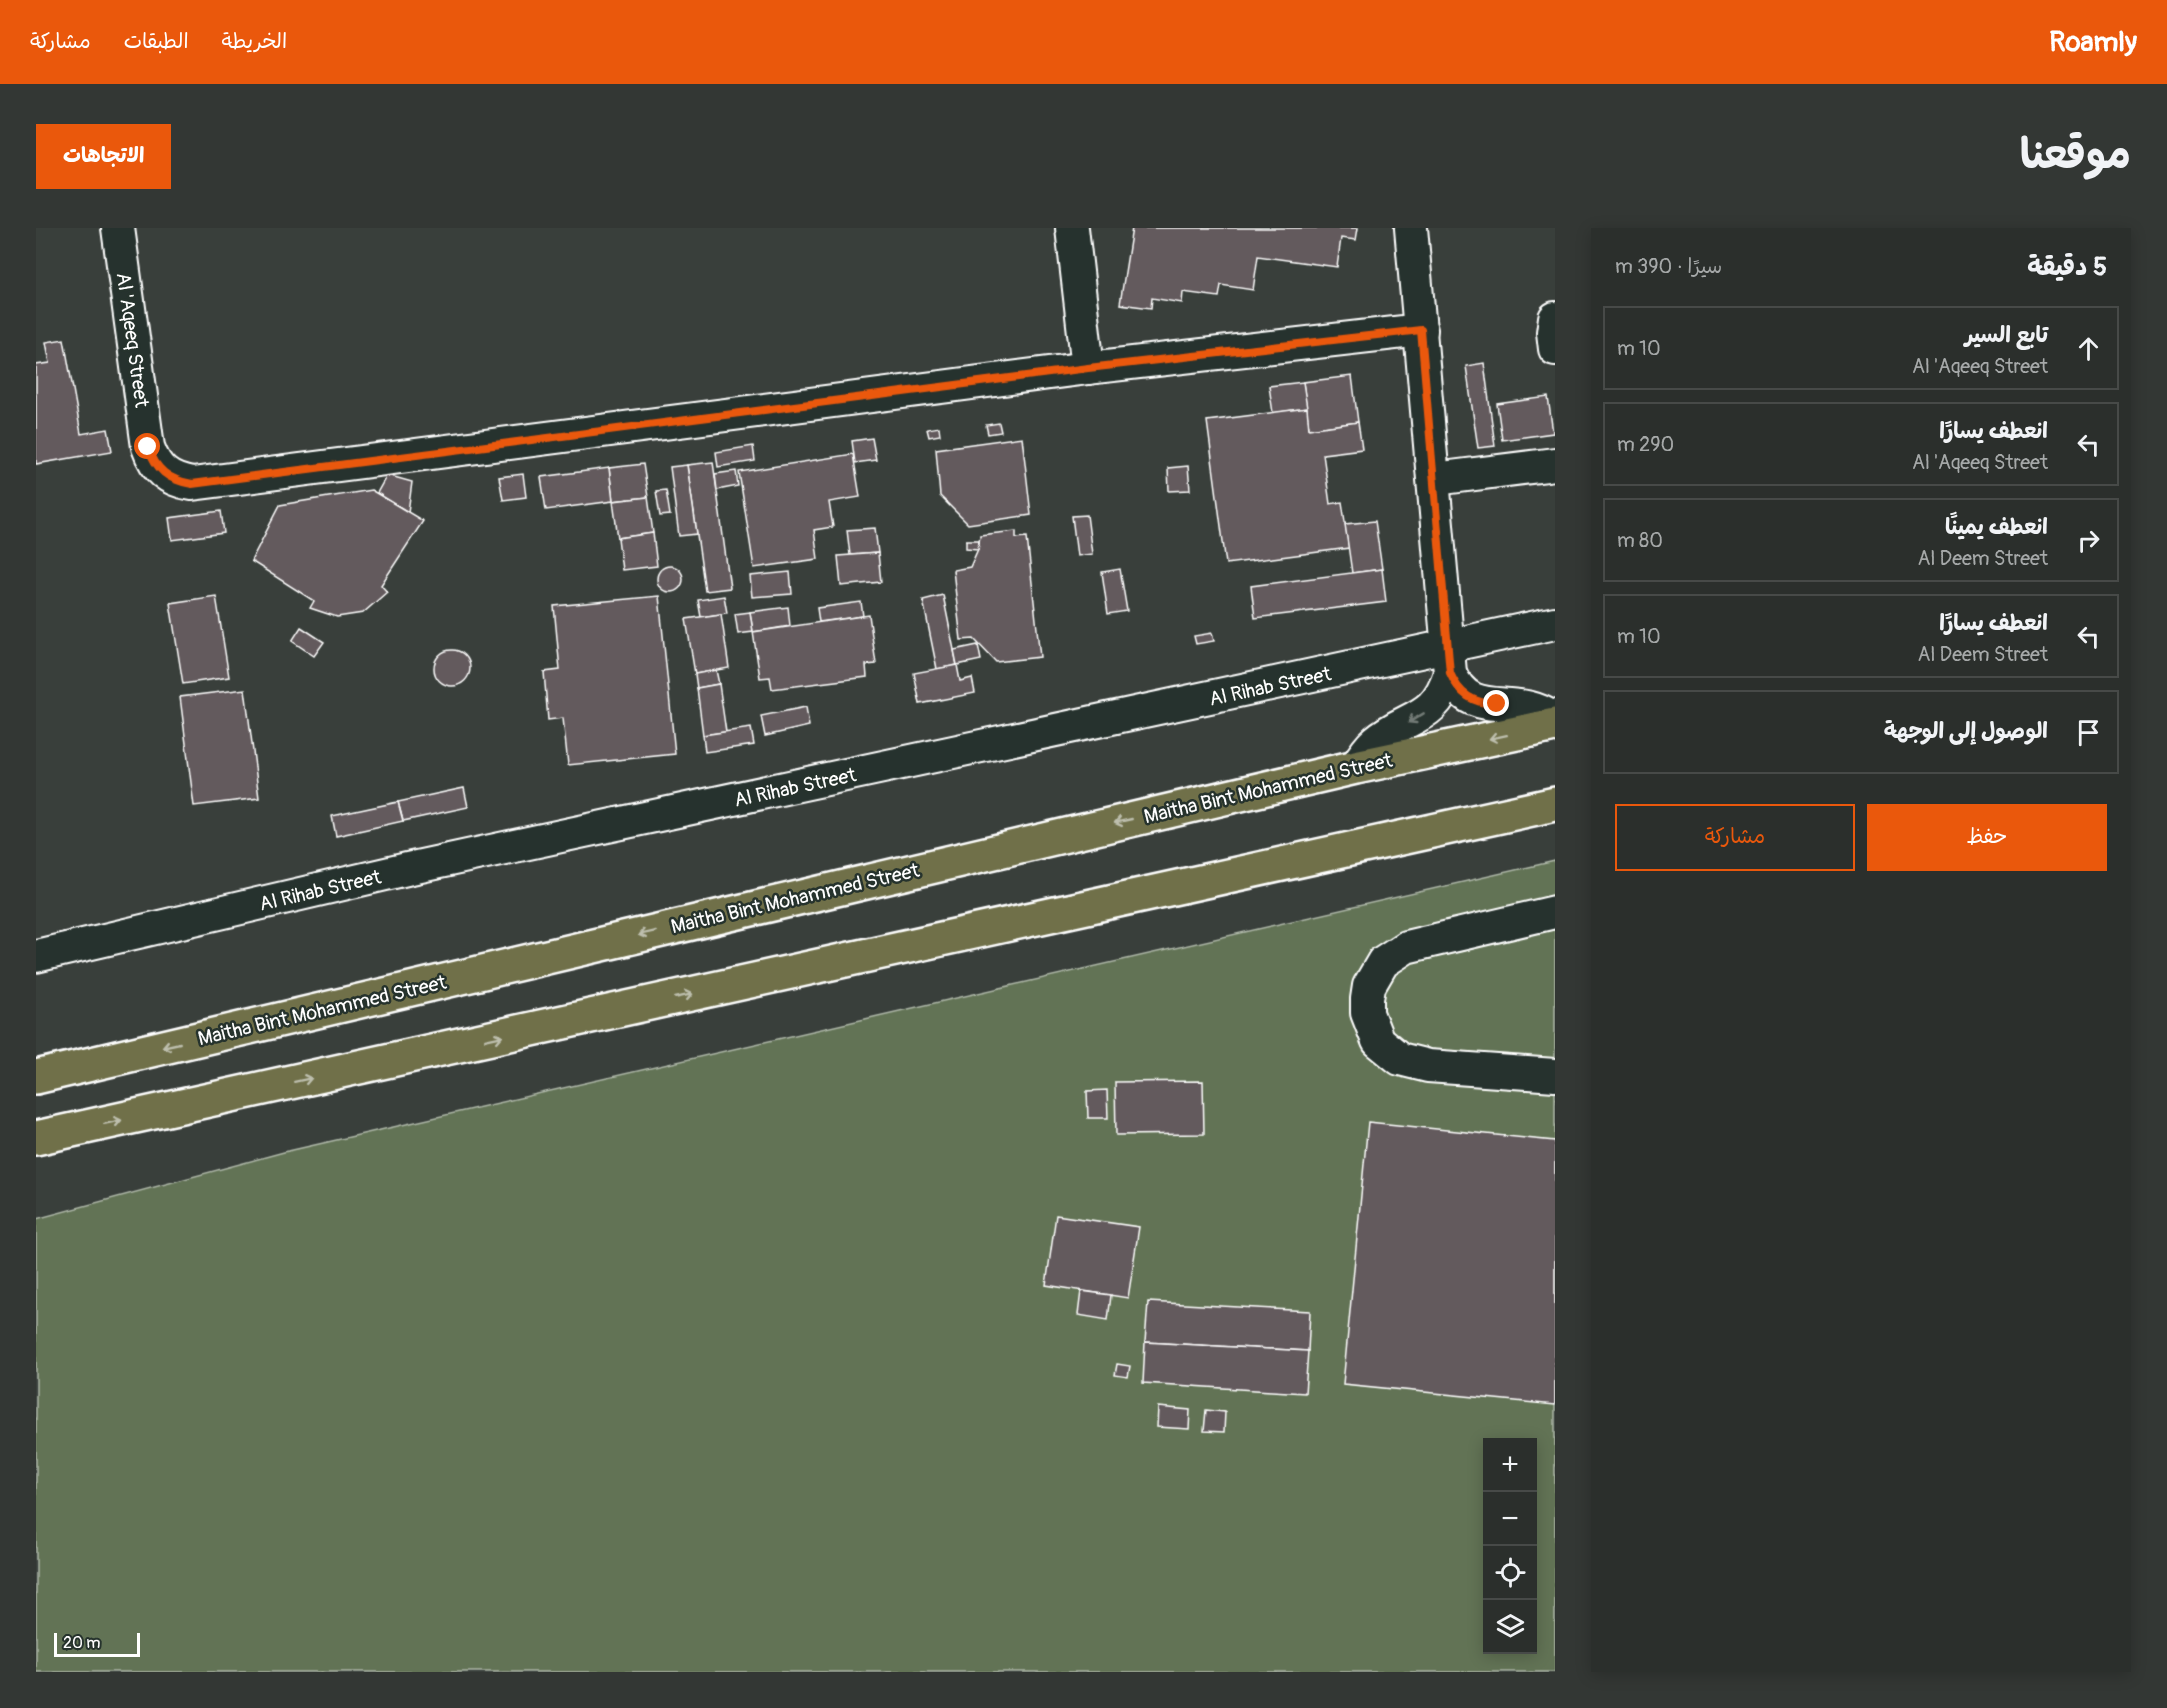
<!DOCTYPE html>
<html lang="ar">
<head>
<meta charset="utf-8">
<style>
  :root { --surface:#2b2f2c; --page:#333734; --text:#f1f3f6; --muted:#a6a9a9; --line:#474a48; --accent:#ea580c }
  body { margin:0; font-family:Pangolin,"Playpen Sans Arabic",sans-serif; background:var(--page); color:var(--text); direction:rtl }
  .controls { position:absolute; right:18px; bottom:18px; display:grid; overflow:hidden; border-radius:0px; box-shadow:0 3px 15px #0003 }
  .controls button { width:54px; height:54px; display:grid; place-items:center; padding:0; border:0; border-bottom:2px solid var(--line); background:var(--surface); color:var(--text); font:30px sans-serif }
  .scale { position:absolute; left:18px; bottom:15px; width:86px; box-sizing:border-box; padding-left:6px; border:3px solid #fff; border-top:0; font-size:16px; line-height:21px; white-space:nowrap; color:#fff; -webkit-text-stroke:4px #26332d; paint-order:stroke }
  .stop { position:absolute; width:18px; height:18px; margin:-14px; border:4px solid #ea580c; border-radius:50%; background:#fff }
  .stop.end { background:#ea580c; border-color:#fff; box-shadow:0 2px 6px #0008 }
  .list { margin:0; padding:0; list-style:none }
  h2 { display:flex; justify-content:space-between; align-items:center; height:78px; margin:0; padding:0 24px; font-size:26px }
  h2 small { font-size:20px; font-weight:400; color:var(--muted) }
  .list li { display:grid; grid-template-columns:39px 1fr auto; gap:18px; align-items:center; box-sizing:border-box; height:84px; margin:0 12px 12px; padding:0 12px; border:2px solid var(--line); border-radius:0px }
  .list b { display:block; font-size:22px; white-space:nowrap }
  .list p { margin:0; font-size:20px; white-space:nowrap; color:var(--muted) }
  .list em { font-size:20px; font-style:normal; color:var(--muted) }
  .actions { display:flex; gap:12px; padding:18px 24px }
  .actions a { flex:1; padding:14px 0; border:2px solid var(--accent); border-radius:0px; text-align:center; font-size:21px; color:var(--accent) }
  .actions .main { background:var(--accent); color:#fff }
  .icon { flex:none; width:33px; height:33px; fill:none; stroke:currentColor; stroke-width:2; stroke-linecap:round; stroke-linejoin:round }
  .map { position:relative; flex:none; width:1519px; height:1444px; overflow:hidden; direction:ltr; border-radius:0px }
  header { display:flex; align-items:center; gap:36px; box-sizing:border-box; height:84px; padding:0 30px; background:var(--accent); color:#fff }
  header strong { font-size:28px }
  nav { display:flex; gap:33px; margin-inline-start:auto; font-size:21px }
  .intro { display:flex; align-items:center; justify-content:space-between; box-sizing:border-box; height:144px; padding:0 36px }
  h1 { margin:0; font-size:42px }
  .button { padding:15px 27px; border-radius:0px; background:var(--accent); color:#fff; font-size:21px; font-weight:700 }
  main { display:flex; gap:36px; padding:0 36px }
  aside { flex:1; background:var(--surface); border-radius:0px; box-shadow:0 3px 15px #0003 }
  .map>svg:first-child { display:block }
  .green { fill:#627355; stroke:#b0b9aa; stroke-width:1.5; fill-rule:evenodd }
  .building { fill:#645a5d; stroke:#fff; stroke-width:1.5 }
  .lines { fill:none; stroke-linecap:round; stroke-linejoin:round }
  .minor-casing { stroke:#fff; stroke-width:36 }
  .major-casing { stroke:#fff; stroke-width:38 }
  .minor { stroke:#26332d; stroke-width:32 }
  .major { stroke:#6f704a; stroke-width:33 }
  .oneway { stroke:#727a76 }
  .oneway2 { stroke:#bebfae }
  .route { stroke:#ea580c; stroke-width:8 }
  .labels { text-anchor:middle; stroke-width:5; stroke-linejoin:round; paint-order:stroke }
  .street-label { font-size:20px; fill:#fff; stroke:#26332d }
</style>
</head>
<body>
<header>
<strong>Roamly</strong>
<nav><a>الخريطة</a><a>الطبقات</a><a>مشاركة</a></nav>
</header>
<div class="intro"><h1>موقعنا</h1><a class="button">الاتجاهات</a></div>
<main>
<aside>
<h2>5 دقيقة<small>سيرًا · 390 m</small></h2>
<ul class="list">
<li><svg class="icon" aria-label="ahead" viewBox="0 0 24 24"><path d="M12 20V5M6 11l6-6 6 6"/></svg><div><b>تابع السير</b><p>Al 'Aqeeq Street</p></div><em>10 m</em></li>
<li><svg class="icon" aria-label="left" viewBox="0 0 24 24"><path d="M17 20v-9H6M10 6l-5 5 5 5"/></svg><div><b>انعطف يسارًا</b><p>Al 'Aqeeq Street</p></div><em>290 m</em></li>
<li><svg class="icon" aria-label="right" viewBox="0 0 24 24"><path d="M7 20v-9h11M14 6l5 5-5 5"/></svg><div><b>انعطف يمينًا</b><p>Al Deem Street</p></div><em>80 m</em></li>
<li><svg class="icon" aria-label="left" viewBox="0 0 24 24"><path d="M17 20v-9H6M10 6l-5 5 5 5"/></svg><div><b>انعطف يسارًا</b><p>Al Deem Street</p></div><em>10 m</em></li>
<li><svg class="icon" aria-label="arrive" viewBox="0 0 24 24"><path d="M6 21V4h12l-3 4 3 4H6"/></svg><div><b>الوصول إلى الوجهة</b></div></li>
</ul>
<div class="actions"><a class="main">حفظ</a><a>مشاركة</a></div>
</aside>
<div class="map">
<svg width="1519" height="1444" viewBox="0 0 1519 1444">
  <rect width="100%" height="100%" fill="#393f3b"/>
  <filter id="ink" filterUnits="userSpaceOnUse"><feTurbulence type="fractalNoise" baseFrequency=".0167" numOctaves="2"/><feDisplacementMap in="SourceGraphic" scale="12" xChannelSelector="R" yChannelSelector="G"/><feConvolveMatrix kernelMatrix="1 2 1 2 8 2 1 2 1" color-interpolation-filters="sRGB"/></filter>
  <g filter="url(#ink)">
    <!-- green -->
    <path class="green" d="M1519 633V1444H0V991L248 924ZM1452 1214H1496V1422H1452Z"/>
    <!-- building -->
    <g class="building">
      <path d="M1096 0H1322L1320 12 1305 10 1301 39 1222 28 1217 62 1185 57 1183 69 1147 64 1146 75 1116 70 1115 80 1084 76Z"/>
      <path d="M28 111 45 206 72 201 76 223 0 236V137L14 135 10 114Z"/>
      <path d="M1448 135 1459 218 1442 220 1430 138Z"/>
      <path d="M1316 148 1322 194 1273 201 1267 154Z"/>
      <path d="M1267 154 1271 180 1237 185 1233 158Z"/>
      <path d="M1512 169 1517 205 1466 212 1461 176Z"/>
      <path d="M1271 180 1273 201 1322 194 1326 221 1287 226 1294 276 1306 274 1313 320 1190 336 1171 193Z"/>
      <path d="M963 195 965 204 952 206 950 197Z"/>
      <path d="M903 199 904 207 893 209 891 201Z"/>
      <path d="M986 209 995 287 932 296 904 268 900 221Z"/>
      <path d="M836 210 840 232 819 235 816 213Z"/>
      <path d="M717 218 719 233 682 239 680 224Z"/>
      <path d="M817 226 824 269 793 274 797 299 778 302 782 331 718 340 703 244Z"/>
      <path d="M677 234 694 360 669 363 651 237Z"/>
      <path d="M607 236 612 269 577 273 573 240Z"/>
      <path d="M651 237 661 306 643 308 634 239Z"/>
      <path d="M1152 238 1154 262 1133 263 1132 240Z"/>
      <path d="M573 240 577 273 510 282 505 249Z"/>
      <path d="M700 243 702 258 681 262 679 246Z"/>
      <path d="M487 246 490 269 467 272 463 249Z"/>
      <path d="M351 247 376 254 372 284 341 265Z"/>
      <path d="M335 262 387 293 345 357 351 364 327 385 301 389 274 380 278 373 215 333 244 277Z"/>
      <path d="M630 262 634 287 624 288 620 263Z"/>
      <path d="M612 269 617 305 582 310 577 273Z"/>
      <path d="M185 283 188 305 136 312 133 290Z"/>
      <path d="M1051 287 1056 326 1041 328 1036 288Z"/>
      <path d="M1339 293 1346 341 1316 345 1309 296Z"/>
      <path d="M839 300 842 325 814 327 811 302Z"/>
      <path d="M980 303V310L991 309 1004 429 960 434 938 411 925 412 917 342 934 339 942 321 944 307Z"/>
      <path d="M617 305 621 338 586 342 582 310Z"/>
      <path d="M930 312H943L942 321 930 320Z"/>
      <path d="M842 325 845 354 805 358 802 328Z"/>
      <circle cx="634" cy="351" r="13"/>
      <path d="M1084 341 1091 383 1072 386 1066 344Z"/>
      <path d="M1346 341 1350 374 1219 390 1215 358Z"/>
      <path d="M754 344 756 366 716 369 714 348Z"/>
      <path d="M907 367 921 437 901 441 887 372Z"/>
      <path d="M180 368 193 449 147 456 134 375Z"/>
      <path d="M623 368 639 526 532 537 527 490 512 492 508 444 524 442 518 378Z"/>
      <path d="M688 368 691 385 665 389 662 372Z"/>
      <path d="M825 374 827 388 783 394 781 380Z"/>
      <path d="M752 379 754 398 717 404 714 384Z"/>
      <path d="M714 384 717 404 702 406 699 386Z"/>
      <path d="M685 386 693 440 659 446 650 391Z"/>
      <path d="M833 387 840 436 830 437 831 449 736 461 734 449 724 450 717 404Z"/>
      <path d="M265 399 288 414 278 428 256 413Z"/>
      <path d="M1176 405 1178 413 1160 416 1158 408Z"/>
      <path d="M942 417 945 432 921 437 918 422Z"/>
      <circle cx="416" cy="440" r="18"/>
      <path d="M921 437 924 453 936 450 939 465 884 476 878 445Z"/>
      <path d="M680 442 683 456 661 460 659 446Z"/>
      <path d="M683 456 690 504 667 507 661 460Z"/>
      <path d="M209 461 223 570 158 578 144 469Z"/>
      <path d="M770 479 773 498 729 508 725 488Z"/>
      <path d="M715 500 718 517 669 524 667 507Z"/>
      <path d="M428 560 432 579 367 593 362 574Z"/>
      <path d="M362 574 367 593 300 608 296 588Z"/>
      <path d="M1167 853 1168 906 1080 907 1079 854Z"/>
      <path d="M1071 862 1072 890H1052L1051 863Z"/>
      <path d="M1332 894 1519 913V1177L1307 1156Z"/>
      <path d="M1020 987 1103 999 1092 1070 1010 1057Z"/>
      <path d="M1045 1063 1075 1067 1072 1092 1042 1087Z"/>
      <path d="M1112 1074 1274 1083 1272 1123 1109 1114Z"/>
      <path d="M1109 1114 1272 1123 1269 1165 1107 1155Z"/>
      <path d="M1081 1136 1094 1138 1092 1149 1079 1147Z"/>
      <path d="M1122 1179 1154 1182 1153 1201 1121 1199Z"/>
      <path d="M1170 1182 1189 1184 1188 1204 1168 1203Z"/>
    </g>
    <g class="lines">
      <!-- minor casing -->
      <g class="minor-casing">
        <g id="minor">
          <path d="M82 0 112 219C120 242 132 252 156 256L1052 140 1385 102"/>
          <path d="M1036 0 1052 140"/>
          <path d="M1375 0 1414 445C1436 496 1479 461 1519 492"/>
          <path d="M1519 90 1517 104 1519 121"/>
          <path d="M1399 251 1519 236"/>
          <path d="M1320 539C1326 529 1332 520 1340 513 1373 485 1398 495 1414 445"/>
          <path d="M1519 684 1370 719 1347 734 1333 758 1331 771V785L1342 813 1364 831 1392 838 1519 847"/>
          <path d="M0 728 371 641 1519 395"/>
        </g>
      </g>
      <!-- major casing -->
      <g class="major-casing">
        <g id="major">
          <path d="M0 849 1320 539 1519 497"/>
          <path d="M0 910 1519 576"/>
        </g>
      </g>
      <!-- minor -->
      <use href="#minor" class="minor"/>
      <!-- major -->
      <use href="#major" class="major"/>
    </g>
    <!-- one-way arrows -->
    <defs><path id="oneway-shaft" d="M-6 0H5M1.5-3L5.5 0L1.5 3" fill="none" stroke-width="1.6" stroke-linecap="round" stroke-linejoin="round" transform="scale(1.5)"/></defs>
    <use class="oneway" href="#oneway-shaft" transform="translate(1380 490) rotate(149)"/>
    <g class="oneway2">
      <use href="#oneway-shaft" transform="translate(1462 509) rotate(168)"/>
      <use href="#oneway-shaft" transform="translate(1087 593) rotate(167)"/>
      <use href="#oneway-shaft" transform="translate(611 705) rotate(167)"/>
      <use href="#oneway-shaft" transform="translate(648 768) rotate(-12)"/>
      <use href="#oneway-shaft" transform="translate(458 810) rotate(-12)"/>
      <use href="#oneway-shaft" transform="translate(135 817) rotate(167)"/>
      <use href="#oneway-shaft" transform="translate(267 852) rotate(-12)"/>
      <use href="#oneway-shaft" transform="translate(77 894) rotate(-12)"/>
    </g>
  </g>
  <g class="lines" filter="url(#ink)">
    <!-- route -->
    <path class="route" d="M112 219C120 242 132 252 156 256L1052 140 1385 102 1414 445C1423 466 1437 476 1461 476"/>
  </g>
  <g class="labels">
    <!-- street labels -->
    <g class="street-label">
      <text transform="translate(97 112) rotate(82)" y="7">Al 'Aqeeq Street</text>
      <text transform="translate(1234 458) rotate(-12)" y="7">Al Rihab Street</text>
      <text transform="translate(759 559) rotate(-12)" y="7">Al Rihab Street</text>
      <text transform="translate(1232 560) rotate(-13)" y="7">Maitha Bint Mohammed Street</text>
      <text transform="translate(284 662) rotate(-13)" y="7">Al Rihab Street</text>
      <text transform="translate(759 670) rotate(-13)" y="7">Maitha Bint Mohammed Street</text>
      <text transform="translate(286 782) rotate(-13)" y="7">Maitha Bint Mohammed Street</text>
    </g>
  </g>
</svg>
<div class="controls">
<button>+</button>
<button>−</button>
<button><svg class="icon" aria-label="locate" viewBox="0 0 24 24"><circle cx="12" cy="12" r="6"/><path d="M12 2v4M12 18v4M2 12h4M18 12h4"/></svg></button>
<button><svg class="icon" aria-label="layers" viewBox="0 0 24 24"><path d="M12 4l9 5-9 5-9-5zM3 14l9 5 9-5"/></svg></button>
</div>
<div class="scale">20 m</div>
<div class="stop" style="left:112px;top:219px"></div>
<div class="stop end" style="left:1461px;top:476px"></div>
</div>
</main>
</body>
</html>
